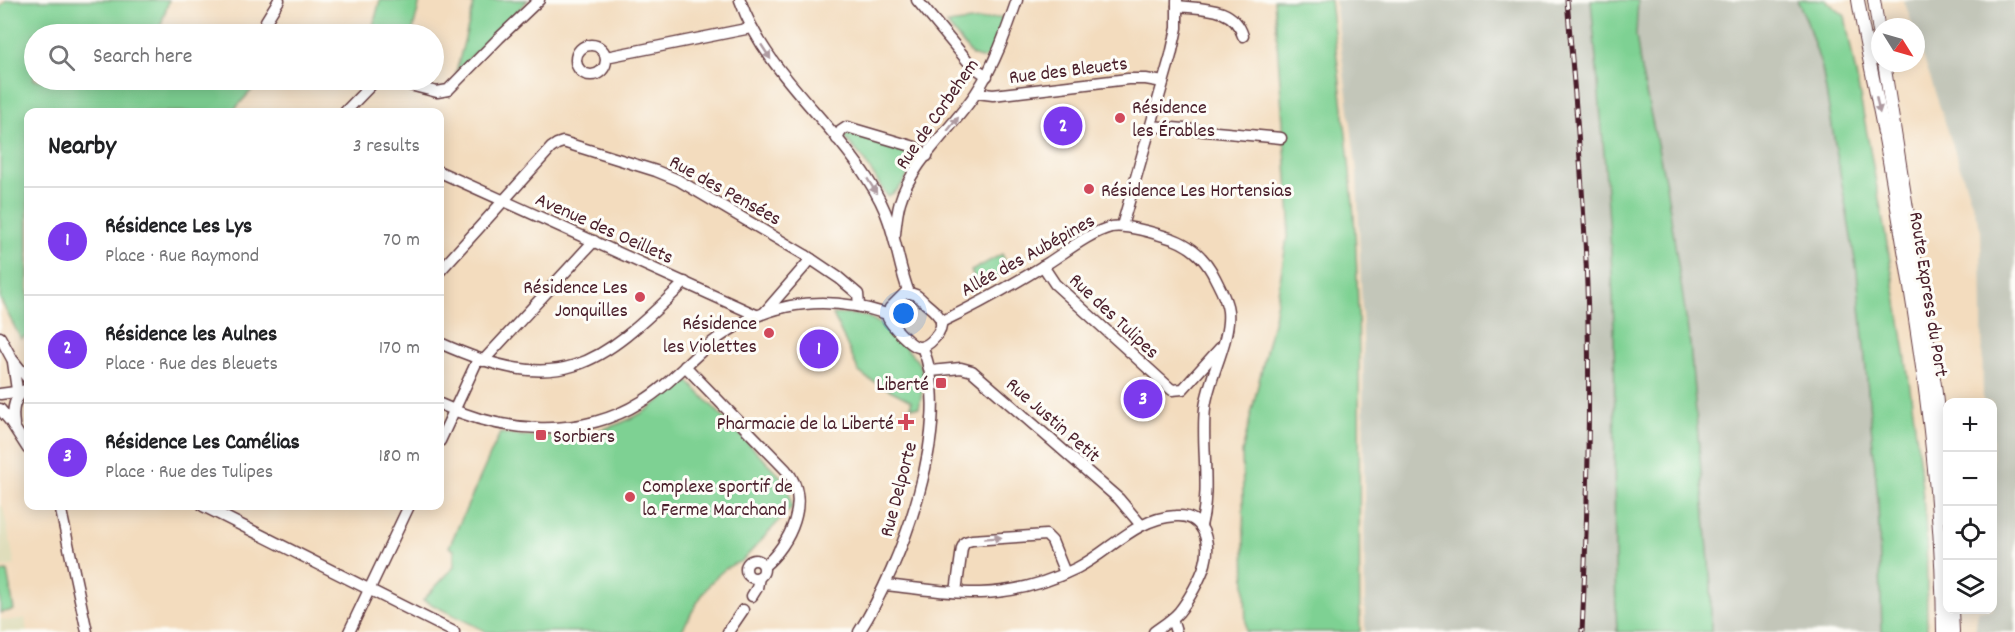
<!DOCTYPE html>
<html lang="en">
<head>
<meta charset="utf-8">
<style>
  :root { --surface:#fff; --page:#f6f6f6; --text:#202124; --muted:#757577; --line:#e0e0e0; --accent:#7c3aed }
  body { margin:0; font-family:Dekko,sans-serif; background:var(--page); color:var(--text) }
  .controls { position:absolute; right:18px; bottom:18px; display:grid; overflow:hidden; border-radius:12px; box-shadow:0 3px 15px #0003 }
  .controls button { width:54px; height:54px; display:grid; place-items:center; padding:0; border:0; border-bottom:2px solid var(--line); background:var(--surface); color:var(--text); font:30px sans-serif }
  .compass { position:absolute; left:1871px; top:18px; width:54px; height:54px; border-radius:50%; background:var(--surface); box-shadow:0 3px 15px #0003; rotate:127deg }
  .you { position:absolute; left:904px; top:314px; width:21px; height:21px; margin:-15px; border:4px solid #fff; border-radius:50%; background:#1a73e8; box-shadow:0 0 0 9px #1a73e833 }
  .badge { display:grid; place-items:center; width:39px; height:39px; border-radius:50%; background:var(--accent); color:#fff; font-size:20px; font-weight:700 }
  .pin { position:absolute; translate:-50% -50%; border:3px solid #fff; box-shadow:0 2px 6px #0006 }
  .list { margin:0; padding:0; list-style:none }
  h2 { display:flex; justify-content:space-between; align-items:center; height:78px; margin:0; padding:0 24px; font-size:26px }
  h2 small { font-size:20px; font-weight:400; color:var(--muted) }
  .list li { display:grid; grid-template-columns:39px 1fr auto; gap:18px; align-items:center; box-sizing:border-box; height:108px; padding:0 24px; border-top:2px solid var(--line) }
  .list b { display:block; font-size:22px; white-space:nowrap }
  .list p { margin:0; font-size:20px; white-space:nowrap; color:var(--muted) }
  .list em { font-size:20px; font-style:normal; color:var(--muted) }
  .icon { flex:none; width:33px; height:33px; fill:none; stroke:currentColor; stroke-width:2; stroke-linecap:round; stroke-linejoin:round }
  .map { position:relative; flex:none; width:2015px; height:632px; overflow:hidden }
  .search { position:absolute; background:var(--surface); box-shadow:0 3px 15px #0003; left:24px; top:24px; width:420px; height:66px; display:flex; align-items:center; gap:15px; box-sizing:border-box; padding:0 21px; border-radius:33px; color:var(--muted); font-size:22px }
  .panel { position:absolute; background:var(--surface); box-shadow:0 3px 15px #0003; left:24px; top:108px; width:420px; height:402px; border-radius:12px }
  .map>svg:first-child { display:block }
  .built { fill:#dfddbb }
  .industrial { fill:#c3c6b9 }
  .green { fill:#7ed193; stroke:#64785f; stroke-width:1.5 }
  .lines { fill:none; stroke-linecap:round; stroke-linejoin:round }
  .minor-casing { stroke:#633b41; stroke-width:13 }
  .major-casing { stroke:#633b41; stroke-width:14 }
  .minor { stroke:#fff; stroke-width:10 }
  .major { stroke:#fff; stroke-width:12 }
  .rail-casing { stroke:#4a1f2b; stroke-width:5 }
  .rail { stroke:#fdfcf7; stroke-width:3; stroke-dasharray:9; stroke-linecap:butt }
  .oneway { fill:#ae9aa0 }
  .poi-dot { fill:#d1495b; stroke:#fdfcf7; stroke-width:2 }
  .labels { text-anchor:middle; stroke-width:6; stroke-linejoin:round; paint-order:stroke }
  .street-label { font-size:20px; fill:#4a1f2b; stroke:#fdfcf7 }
  .poi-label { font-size:20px; fill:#4a1f2b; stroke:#fdfcf7; text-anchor:start }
</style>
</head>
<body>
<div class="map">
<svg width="2015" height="632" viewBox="0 0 2015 632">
  <rect width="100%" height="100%" fill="#fdfcf7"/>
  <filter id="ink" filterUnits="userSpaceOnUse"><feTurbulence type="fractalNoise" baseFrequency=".0167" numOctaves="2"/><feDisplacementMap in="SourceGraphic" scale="12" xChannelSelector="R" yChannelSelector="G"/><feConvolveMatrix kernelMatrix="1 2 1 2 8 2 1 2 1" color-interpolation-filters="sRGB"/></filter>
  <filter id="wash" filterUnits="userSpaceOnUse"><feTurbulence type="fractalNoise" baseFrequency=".008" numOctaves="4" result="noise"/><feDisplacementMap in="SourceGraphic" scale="24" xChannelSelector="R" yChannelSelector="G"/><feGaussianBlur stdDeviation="1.35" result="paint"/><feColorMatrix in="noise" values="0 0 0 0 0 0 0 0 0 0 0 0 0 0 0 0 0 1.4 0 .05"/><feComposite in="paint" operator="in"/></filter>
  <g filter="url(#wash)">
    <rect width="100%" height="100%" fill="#f3dcbe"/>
    <!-- built -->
    <g class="built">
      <path d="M0 505 3 507 15 565 0 568Z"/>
      <path d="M25 618 27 632H0V620L4 619 5 621Z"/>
    </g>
    <!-- industrial -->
    <g class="industrial">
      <path d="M1335 0H1591L1609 225 1614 335V567L1617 632H1365L1363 339 1357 172Z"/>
      <path d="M1638 0H1797L1806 19 1822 68 1857 272 1878 501 1882 632H1711V584L1690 344 1666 185 1641 70 1636 35Z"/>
      <path d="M1904 0H2015V632H1975L1978 610H1992V402H1983L1981 230 1916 35V27H1913Z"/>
    </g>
    <!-- green -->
    <g class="green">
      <path d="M7 0H169L159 31 172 34H34V80H261L232 112H28V335L21 339 0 299V7Z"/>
      <path d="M380 0 420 1 412 34H371Z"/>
      <path d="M454 0H528L456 72 474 4Z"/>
      <path d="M1274 0H1330C1339 77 1350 154 1355 231 1362 364 1358 498 1360 632H1246L1242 452 1274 318 1290 219Z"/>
      <path d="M1591 0H1638L1636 35 1641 70 1666 185 1690 344 1711 584V632H1617C1612 533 1616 435 1614 336 1612 224 1600 112 1591 0Z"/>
      <path d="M1797 0H1825L1845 16C1876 183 1910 349 1925 518 1928 556 1926 594 1927 632H1882L1878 501 1857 272 1822 68 1806 19Z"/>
      <path d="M1004 17C999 31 996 52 983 59L972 55 947 24Z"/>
      <path d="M849 133 907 152 912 156 915 162C908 175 901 192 887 196L862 157 843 136Z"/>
      <path d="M1002 254 1010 270 979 287 971 271Z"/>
      <path d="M833 314C844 315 859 313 870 318 882 323 919 358 922 370 925 383 921 396 919 408L911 407V401L867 378 859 372Z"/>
      <path d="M685 378 783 479 788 487 792 507 742 561C711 569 696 606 681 632H487L423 600 454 567V550L449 547 500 433C549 441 602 437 645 411 660 403 672 389 685 378Z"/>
      <path d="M7 571 14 610 0 613V572Z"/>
    </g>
  </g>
  <g filter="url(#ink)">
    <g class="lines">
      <!-- minor casing -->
      <g class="minor-casing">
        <g id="minor">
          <path d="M740 0C765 71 827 116 867 178 876 192 884 206 889 222 897 245 900 270 909 293"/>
          <path d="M917 0 971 65 987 76"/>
          <path d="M1177 6C1203 9 1234 6 1243 36"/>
          <path d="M266 34V21L279 0"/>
          <circle cx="591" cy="60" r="15"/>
          <path d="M606 57 751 28"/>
          <path d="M391 80 437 92 448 90 499 38 539 0"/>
          <path d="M977 93 993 95 1128 79H1146L1163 82"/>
          <path d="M345 112 376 80"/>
          <path d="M1151 126 1281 138"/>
          <path d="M837 139 841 131 847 127 915 147 927 156"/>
          <path d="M440 172 756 315"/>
          <path d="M1122 226 1171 55 1177 28V0"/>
          <path d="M895 234C896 223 897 212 900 202 912 161 953 128 976 93 995 64 1006 32 1017 0"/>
          <path d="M1043 266 1055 284 1172 390 1183 389 1220 348"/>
          <path d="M440 271 551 148 557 144 563 142 656 171 678 180 805 255 839 278 858 294 859 306"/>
          <path d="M905 293C915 292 919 297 925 303 931 308 939 314 941 321 943 331 929 348 918 347 911 346 891 325 888 318L890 308Z"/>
          <path d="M765 312 811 259"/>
          <path d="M941 322C977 305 1014 284 1048 263 1067 251 1089 233 1111 227 1126 224 1158 234 1173 239 1192 246 1206 259 1215 278 1220 288 1227 300 1228 311 1231 341 1208 378 1205 408 1201 446 1211 488 1201 526"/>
          <path d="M0 337 12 359 28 379"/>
          <path d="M440 343C560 397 597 369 685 282"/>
          <path d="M483 361 594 241"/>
          <path d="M13 362 18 397"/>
          <path d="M685 366 786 470C812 499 790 545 764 566"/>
          <path d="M931 371 961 368 972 371 1119 499 1141 525"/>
          <path d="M0 394 23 391"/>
          <path d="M440 404C502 433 580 440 641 402 665 388 683 367 704 349 758 303 820 292 887 314"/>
          <path d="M0 409 10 421 28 449"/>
          <path d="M14 424C12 411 13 398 25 390"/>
          <path d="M440 441 478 359"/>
          <path d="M60 506 87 632"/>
          <path d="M203 506 454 632"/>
          <circle cx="755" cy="569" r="9"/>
          <path d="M885 585C917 588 949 594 980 593 1013 592 1047 583 1077 568 1111 551 1135 518 1176 516 1204 514 1211 542 1205 564 1201 578 1188 601 1179 612 1172 620 1162 626 1154 632"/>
          <path d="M956 592 962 548 965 542 972 540 1046 535 1052 541 1065 573"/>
          <path d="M752 596 757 588 759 577"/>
          <path d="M1172 619 1176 632"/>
          <path d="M349 632 409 506"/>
          <path d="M728 632 743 610"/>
          <path d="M859 632C901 566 956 422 922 347"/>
        </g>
      </g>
      <!-- major casing -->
      <g class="major-casing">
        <g id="major">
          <path d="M1858 0C1867 54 1880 107 1889 161 1916 317 1942 473 1943 632"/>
          <path d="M1874 0 1880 38"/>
          <path d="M1884 63 1935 385 1948 498"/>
          <path d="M1952 610 1953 632"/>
        </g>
      </g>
      <!-- minor -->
      <use href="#minor" class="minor"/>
      <!-- major -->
      <use href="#major" class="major"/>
      <!-- rail casing -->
      <g class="rail-casing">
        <path id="rail" d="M1567 0C1576 107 1586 215 1588 323 1590 425 1587 529 1582 632"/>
      </g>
      <!-- rail -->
      <use href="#rail" class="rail"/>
    </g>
    <!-- one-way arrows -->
    <defs><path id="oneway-solid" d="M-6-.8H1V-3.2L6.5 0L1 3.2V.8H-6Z" transform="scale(1.5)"/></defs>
    <g class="oneway">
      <use href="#oneway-solid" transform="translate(766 52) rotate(57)"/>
      <use href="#oneway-solid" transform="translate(1878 105) rotate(78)"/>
      <use href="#oneway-solid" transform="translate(953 124) rotate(-51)"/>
      <use href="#oneway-solid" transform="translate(872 186) rotate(58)"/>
      <use href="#oneway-solid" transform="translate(993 538) rotate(-4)"/>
    </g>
  </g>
  <!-- markers -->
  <g class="poi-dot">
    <circle cx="1120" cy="118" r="6"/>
    <circle cx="1089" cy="189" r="6"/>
    <circle cx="640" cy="297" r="6"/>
    <circle cx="769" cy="333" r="6"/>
    <rect x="935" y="377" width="12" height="12" rx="3"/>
    <path d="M903 413h6v6h6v6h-6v6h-6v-6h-6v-6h6z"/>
    <rect x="535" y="429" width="12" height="12" rx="3"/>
    <circle cx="630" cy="497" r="6"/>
  </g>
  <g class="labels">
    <!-- street labels -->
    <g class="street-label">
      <text transform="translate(1068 69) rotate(-7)" y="7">Rue des Bleuets</text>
      <text transform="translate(936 113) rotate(-55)" y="7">Rue de Corbehem</text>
      <text transform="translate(726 189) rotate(29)" y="7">Rue des Pensées</text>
      <text transform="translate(605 227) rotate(24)" y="7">Avenue des Oeillets</text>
      <text transform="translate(1027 254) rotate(-29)" y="7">Allée des Aubépines</text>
      <text transform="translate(1930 294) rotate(81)" y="7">Route Express du Port</text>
      <text transform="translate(1115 315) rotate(43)" y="7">Rue des Tulipes</text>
      <text transform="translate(1054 419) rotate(41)" y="7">Rue Justin Petit</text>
      <text transform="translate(897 489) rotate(-75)" y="7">Rue Delporte</text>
    </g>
    <!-- poi labels -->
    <g class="poi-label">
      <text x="1132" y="113">Résidence<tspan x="1132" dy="23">les Érables</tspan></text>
      <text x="1101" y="196">Résidence Les Hortensias</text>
      <text x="628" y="293" text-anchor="end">Résidence Les<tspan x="628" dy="23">Jonquilles</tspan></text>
      <text x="757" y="329" text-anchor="end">Résidence<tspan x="757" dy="23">les Violettes</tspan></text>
      <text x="929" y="390" text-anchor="end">Liberté</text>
      <text x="894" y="429" text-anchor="end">Pharmacie de la Liberté</text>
      <text x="553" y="442">Sorbiers</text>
      <text x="642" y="492">Complexe sportif de<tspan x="642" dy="23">la Ferme Marchand</tspan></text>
    </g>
  </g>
</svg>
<div class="controls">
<button>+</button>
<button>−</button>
<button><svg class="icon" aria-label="locate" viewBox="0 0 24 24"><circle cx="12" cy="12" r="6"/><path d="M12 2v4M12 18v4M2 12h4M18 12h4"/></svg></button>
<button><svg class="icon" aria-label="layers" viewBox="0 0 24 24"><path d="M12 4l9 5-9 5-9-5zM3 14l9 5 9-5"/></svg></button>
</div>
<svg class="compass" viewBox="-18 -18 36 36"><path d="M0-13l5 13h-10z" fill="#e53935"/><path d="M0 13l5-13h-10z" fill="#757577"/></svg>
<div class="you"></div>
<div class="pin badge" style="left:819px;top:349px">1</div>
<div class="pin badge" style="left:1063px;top:126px">2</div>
<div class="pin badge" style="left:1143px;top:399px">3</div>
<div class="search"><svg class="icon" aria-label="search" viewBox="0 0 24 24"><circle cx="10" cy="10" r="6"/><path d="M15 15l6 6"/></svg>Search here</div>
<section class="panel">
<h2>Nearby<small>3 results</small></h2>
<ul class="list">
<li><span class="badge">1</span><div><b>Résidence Les Lys</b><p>Place · Rue Raymond</p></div><em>70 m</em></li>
<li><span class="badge">2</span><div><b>Résidence les Aulnes</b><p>Place · Rue des Bleuets</p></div><em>170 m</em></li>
<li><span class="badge">3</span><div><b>Résidence Les Camélias</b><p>Place · Rue des Tulipes</p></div><em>180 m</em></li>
</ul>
</section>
</div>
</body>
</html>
